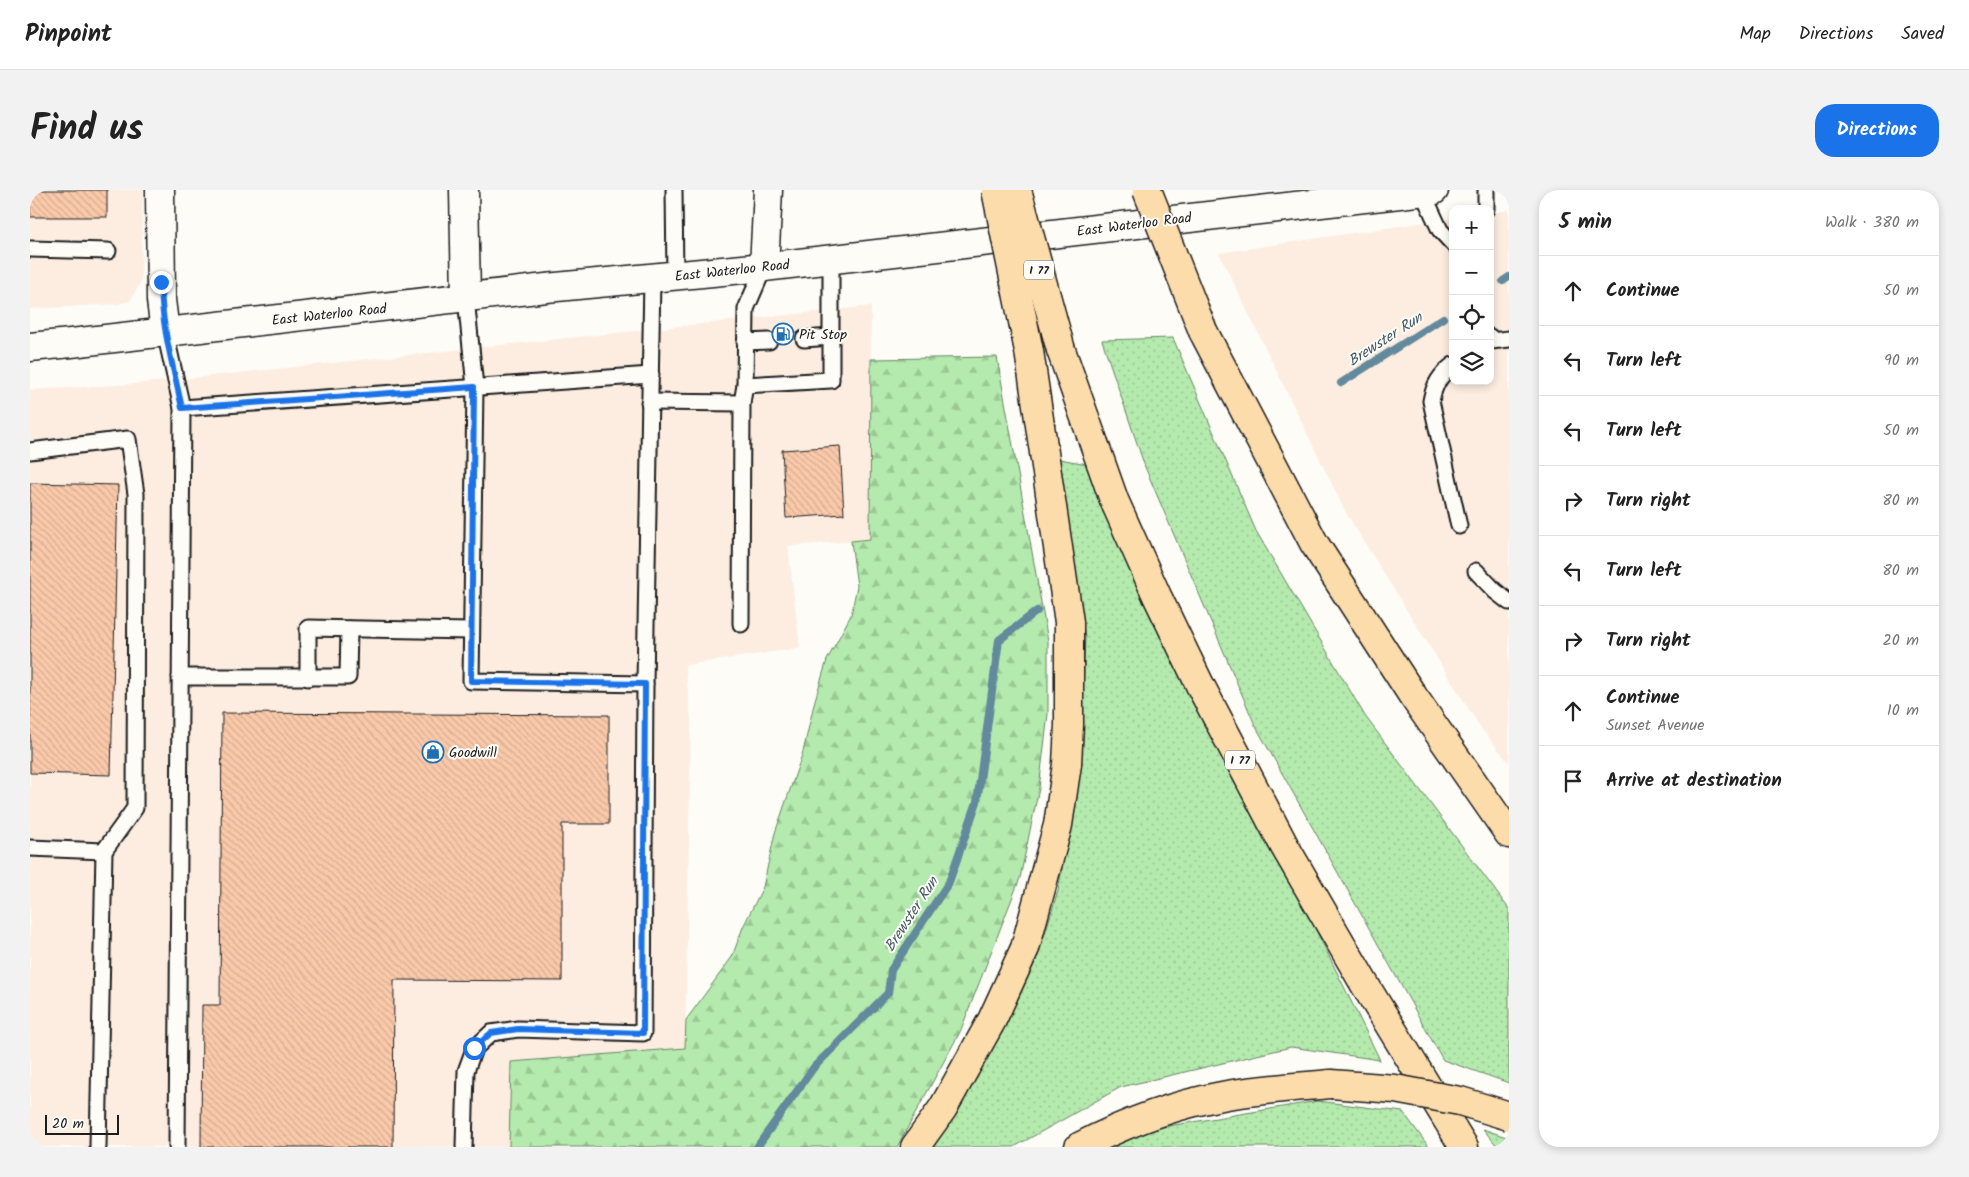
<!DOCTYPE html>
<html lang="en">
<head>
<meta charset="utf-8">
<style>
  :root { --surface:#fff; --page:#f2f2f2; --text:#222; --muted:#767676; --line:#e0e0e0; --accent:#1a73e8 }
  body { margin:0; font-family:Kalam,sans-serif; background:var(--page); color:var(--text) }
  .controls { position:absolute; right:15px; top:15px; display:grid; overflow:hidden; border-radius:10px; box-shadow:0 2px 8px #0003 }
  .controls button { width:45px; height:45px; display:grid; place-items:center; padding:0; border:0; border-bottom:1px solid var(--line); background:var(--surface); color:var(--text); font:25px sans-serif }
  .scale { position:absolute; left:15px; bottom:12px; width:74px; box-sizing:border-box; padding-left:5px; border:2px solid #1c1c1c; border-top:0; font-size:14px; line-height:18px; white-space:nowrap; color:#1c1c1c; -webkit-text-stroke:4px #fdfcf7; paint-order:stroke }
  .stop { position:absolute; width:15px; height:15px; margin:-11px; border:4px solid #1a73e8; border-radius:50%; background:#fff }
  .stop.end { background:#1a73e8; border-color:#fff; box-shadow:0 1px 5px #0008 }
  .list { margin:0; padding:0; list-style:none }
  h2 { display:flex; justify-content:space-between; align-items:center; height:65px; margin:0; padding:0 20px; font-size:21px }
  h2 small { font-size:16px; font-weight:400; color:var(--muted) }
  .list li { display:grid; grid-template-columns:32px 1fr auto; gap:15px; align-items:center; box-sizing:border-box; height:70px; padding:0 20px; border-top:1px solid var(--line) }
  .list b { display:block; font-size:19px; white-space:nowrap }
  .list p { margin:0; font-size:16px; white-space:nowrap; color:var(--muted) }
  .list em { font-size:16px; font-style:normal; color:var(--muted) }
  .icon { flex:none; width:28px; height:28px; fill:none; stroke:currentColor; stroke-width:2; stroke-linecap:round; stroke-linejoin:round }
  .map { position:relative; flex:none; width:1479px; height:957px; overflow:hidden; border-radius:20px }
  header { display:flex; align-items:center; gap:30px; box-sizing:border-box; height:70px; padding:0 25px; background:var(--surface); border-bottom:1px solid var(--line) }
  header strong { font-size:24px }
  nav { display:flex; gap:28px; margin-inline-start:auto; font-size:18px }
  .intro { display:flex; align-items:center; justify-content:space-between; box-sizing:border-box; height:120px; padding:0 30px }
  h1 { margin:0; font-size:35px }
  .button { padding:12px 22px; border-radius:20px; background:var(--accent); color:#fff; font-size:18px; font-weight:700 }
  main { display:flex; gap:30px; padding:0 30px }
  aside { flex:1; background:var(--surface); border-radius:20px; box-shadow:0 2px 8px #0003 }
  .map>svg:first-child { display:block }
  .built { fill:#fcede0 }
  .grass { fill:url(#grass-dots); stroke:#688364 }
  .forest { fill:url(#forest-firs); stroke:#688364 }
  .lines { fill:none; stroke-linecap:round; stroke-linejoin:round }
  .stream { stroke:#62899c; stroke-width:8 }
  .building { fill:url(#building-back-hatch); stroke:#1c1c1c }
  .lane-casing { stroke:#1c1c1c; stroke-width:19 }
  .street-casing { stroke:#1c1c1c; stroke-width:31 }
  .secondary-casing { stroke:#1c1c1c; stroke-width:31 }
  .highway-casing { stroke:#1c1c1c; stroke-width:31 }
  .lane { stroke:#fdfcf7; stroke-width:15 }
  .street { stroke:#fdfcf7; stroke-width:28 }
  .secondary { stroke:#fdfcf7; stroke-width:28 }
  .highway { stroke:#fddcac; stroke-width:28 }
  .highway-bridge-casing { stroke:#1c1c1c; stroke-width:31; stroke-linecap:butt }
  .highway-bridge { stroke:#fddcac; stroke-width:28 }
  .route { stroke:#1a73e8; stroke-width:6 }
  .labels { text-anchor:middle; stroke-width:4; stroke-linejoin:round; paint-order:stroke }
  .shield { fill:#fdfcf7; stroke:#605f5e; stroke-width:1 }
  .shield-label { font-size:12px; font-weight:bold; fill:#1c1c1c }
  .street-label { font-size:14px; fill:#1c1c1c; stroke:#fdfcf7 }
  .poi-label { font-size:14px; fill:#1c1c1c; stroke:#fdfcf7; text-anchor:start }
  .water-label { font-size:15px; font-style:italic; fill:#455c67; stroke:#fdfcf7 }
</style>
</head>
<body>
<header>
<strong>Pinpoint</strong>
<nav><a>Map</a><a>Directions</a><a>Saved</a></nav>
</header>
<div class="intro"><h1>Find us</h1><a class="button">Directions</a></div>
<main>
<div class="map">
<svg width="1479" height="957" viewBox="0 0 1479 957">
  <defs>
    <pattern id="grass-dots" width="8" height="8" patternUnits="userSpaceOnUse" patternTransform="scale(1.25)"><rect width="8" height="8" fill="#b4eaad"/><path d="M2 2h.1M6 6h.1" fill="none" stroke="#9ac894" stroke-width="1.8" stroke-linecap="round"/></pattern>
    <pattern id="forest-firs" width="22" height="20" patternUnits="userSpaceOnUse" patternTransform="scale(1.25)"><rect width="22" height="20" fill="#b4eaad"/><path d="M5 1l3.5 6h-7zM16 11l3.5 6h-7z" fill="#9ac894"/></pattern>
    <pattern id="building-back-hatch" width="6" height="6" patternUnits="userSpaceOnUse" patternTransform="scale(1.25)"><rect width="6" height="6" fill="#fac9aa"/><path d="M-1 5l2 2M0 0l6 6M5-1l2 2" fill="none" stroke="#d6ac92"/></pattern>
  </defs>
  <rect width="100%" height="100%" fill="#fdfcf7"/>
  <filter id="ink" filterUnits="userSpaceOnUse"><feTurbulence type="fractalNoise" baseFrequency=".02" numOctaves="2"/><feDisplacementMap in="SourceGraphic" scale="10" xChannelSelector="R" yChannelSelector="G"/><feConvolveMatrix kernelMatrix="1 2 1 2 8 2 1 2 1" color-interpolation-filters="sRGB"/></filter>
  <g filter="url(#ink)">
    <!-- built -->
    <g class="built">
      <path d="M0 0H113L111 91 100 111 88 114 0 119Z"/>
      <path d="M1479 20V573L1450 537 1316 323 1189 63 1423 28V191H1460V23Z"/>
      <path d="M841 116 840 350 758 356 770 458 655 475 661 529 655 858 481 872 479 957H0V200L105 194Z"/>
    </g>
    <!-- grass -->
    <g class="grass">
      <path d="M1143 148 1226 341 1335 526 1479 719V893L1413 870 1225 535 1115 277 1072 150Z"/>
      <path d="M1024 268 1057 274 1350 870 1261 857 1091 897 984 957H898L978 830 1008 766 1028 701 1045 604 1052 531 1055 447Z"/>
      <path d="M1288 911 1373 922 1399 957H1078L1115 940Z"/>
      <path d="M1453 939 1479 948V957H1468Z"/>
    </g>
    <!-- forest -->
    <path class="forest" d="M967 167 1018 451V524L1009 598 990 688 930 842 867 957H479L481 872 655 858 656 830 702 767 713 737 733 697 745 643 773 562 785 510 797 470 821 425 827 396 821 351 840 349 841 169Z"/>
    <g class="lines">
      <!-- stream -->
      <g class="stream">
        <path d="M1473 91 1479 87"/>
        <path d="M1311 193 1413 128"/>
        <path d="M727 957 784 877 858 803 861 780 919 692 947 612 969 450 1007 421"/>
      </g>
    </g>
    <!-- building -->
    <g class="building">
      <rect x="0" y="0" width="77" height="27"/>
      <path d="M810 256 814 324 756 328 752 260Z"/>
      <path d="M0 293 88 295 81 585 0 583Z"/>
      <path d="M192 523 579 525V634H532V791L364 790 363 957H171L172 815H190Z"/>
    </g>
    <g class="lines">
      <!-- lane casing -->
      <g class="lane-casing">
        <g id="lane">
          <path d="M644 0 645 86"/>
          <path d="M1392 1 1410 40 1423 54"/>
          <path d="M1456 19V0"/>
          <path d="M0 59 78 61"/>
          <path d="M436 108 445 197 441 491 615 494"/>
          <path d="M135 142 152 218 147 957"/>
          <path d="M1460 147 1461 151 1479 149"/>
          <path d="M774 149 801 147"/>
          <path d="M715 152 739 151"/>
          <path d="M1423 175C1410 185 1404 195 1401 211L1429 336"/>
          <path d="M715 195 801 190V69"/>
          <path d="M619 212 712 213 715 195 716 119 734 77"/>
          <path d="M152 218 621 185"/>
          <path d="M0 261 98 249 106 304 105 618 74 661 0 658"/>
          <path d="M1446 381 1465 401 1479 412"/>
          <path d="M711 434 712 213"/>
          <path d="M150 487H318L319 439"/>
          <path d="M278 488V438L441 441"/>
          <path d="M68 957 74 661"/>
          <path d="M434 957 436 881 444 859 461 843 488 839 613 843 615 494 622 88"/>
        </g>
      </g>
      <!-- street casing -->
      <g class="street-casing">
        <g id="street">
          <path d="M130 0 131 110 135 142"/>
          <path d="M434 0 436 108"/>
        </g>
      </g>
      <!-- secondary casing -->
      <g class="secondary-casing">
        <g id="secondary">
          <path d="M734 77 738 0"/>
          <path d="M0 157 41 153 516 98 734 77 1404 0"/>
        </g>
      </g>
      <!-- highway casing -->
      <g class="highway-casing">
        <g id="highway">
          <path d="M1173 141 1284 353 1383 506 1479 644"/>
          <path d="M1031 160 1084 310 1127 406 1170 495 1255 657 1338 800 1434 957"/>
          <path d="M885 957 913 918 962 830 995 758 1028 635 1037 574 1039 535V432L999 161"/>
          <path d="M1049 957C1095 933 1146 914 1197 905 1232 899 1266 897 1301 894"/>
        </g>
      </g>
      <!-- lane -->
      <use href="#lane" class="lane"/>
      <!-- street -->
      <use href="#street" class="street"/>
      <!-- secondary -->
      <use href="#secondary" class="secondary"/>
      <!-- highway -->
      <use href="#highway" class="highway"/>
      <!-- highway-bridge casing -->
      <g class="highway-bridge-casing">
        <g id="highway-bridge">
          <path d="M966 0 999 161"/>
          <path d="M987 0 1031 160"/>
          <path d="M1117 0 1173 141"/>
          <path d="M1301 894 1365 899 1430 911 1479 926"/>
        </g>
      </g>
      <!-- highway-bridge -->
      <use href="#highway-bridge" class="highway-bridge"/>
    </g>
  </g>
  <g class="lines" filter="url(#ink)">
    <!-- route -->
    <path class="route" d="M131 92C131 135 143 176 152 218L444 197 441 491 615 494 613 843 488 839 461 843 444 858"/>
  </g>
  <!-- icons -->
  <defs>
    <g id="fuel-ring" transform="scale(1.125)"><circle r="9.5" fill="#fdfcf7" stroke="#1f6fb2" stroke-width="1.5"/><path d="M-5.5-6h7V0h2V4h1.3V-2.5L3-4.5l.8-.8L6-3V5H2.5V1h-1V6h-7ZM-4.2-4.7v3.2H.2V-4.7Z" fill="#1f6fb2"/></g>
    <g id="shop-ring" transform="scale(1.125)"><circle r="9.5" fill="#fdfcf7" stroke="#1f6fb2" stroke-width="1.5"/><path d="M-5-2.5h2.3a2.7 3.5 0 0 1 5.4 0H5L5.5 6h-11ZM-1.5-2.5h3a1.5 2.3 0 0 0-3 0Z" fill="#1f6fb2"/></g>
  </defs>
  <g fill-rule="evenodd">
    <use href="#fuel-ring" x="753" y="144"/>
    <use href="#shop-ring" x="403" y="562"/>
  </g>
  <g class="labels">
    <!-- shield labels -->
    <g class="shield">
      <rect x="994" y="70.5" width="30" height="19" rx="4"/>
      <rect x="1195" y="560.5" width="30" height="19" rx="4"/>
    </g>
    <g class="shield-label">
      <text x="1009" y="84">I 77</text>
      <text x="1210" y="574">I 77</text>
    </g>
    <!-- street labels -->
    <g class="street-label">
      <text transform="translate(1104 34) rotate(-7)" y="5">East Waterloo Road</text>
      <text transform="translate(702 80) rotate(-6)" y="5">East Waterloo Road</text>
      <text transform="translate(299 124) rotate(-6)" y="5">East Waterloo Road</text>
    </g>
    <!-- poi labels -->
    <g class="poi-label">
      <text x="769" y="149">Pit Stop</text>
      <text x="419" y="567">Goodwill</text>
    </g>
    <!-- water labels -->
    <g class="water-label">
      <text transform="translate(1355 149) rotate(-33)" y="5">Brewster Run</text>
      <text transform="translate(881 724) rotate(-57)" y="5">Brewster Run</text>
    </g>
  </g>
</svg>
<div class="controls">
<button>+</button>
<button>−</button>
<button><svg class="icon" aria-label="locate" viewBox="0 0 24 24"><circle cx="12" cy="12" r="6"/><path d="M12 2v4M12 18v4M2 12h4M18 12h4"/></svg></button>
<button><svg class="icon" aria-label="layers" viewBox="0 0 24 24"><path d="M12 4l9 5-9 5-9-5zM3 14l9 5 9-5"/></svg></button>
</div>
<div class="scale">20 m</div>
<div class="stop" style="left:444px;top:858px"></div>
<div class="stop end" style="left:131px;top:92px"></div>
</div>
<aside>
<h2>5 min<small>Walk · 380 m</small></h2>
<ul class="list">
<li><svg class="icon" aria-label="ahead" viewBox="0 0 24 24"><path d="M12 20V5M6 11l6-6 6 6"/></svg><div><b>Continue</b></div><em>50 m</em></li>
<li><svg class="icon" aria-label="left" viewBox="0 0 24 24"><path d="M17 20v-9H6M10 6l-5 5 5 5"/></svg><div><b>Turn left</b></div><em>90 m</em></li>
<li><svg class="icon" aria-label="left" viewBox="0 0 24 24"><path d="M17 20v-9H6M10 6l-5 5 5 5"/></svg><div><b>Turn left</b></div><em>50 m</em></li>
<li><svg class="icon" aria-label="right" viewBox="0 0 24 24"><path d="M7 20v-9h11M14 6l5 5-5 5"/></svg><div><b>Turn right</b></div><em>80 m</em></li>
<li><svg class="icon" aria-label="left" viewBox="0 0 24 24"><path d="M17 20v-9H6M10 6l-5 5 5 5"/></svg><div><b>Turn left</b></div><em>80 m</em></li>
<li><svg class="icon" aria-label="right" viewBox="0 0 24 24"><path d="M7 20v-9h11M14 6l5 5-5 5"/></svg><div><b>Turn right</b></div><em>20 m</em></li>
<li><svg class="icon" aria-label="ahead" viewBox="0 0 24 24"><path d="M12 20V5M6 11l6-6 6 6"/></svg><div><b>Continue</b><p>Sunset Avenue</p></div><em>10 m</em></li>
<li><svg class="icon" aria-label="arrive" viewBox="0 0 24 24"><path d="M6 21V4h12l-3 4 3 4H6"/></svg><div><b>Arrive at destination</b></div></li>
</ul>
</aside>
</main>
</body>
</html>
